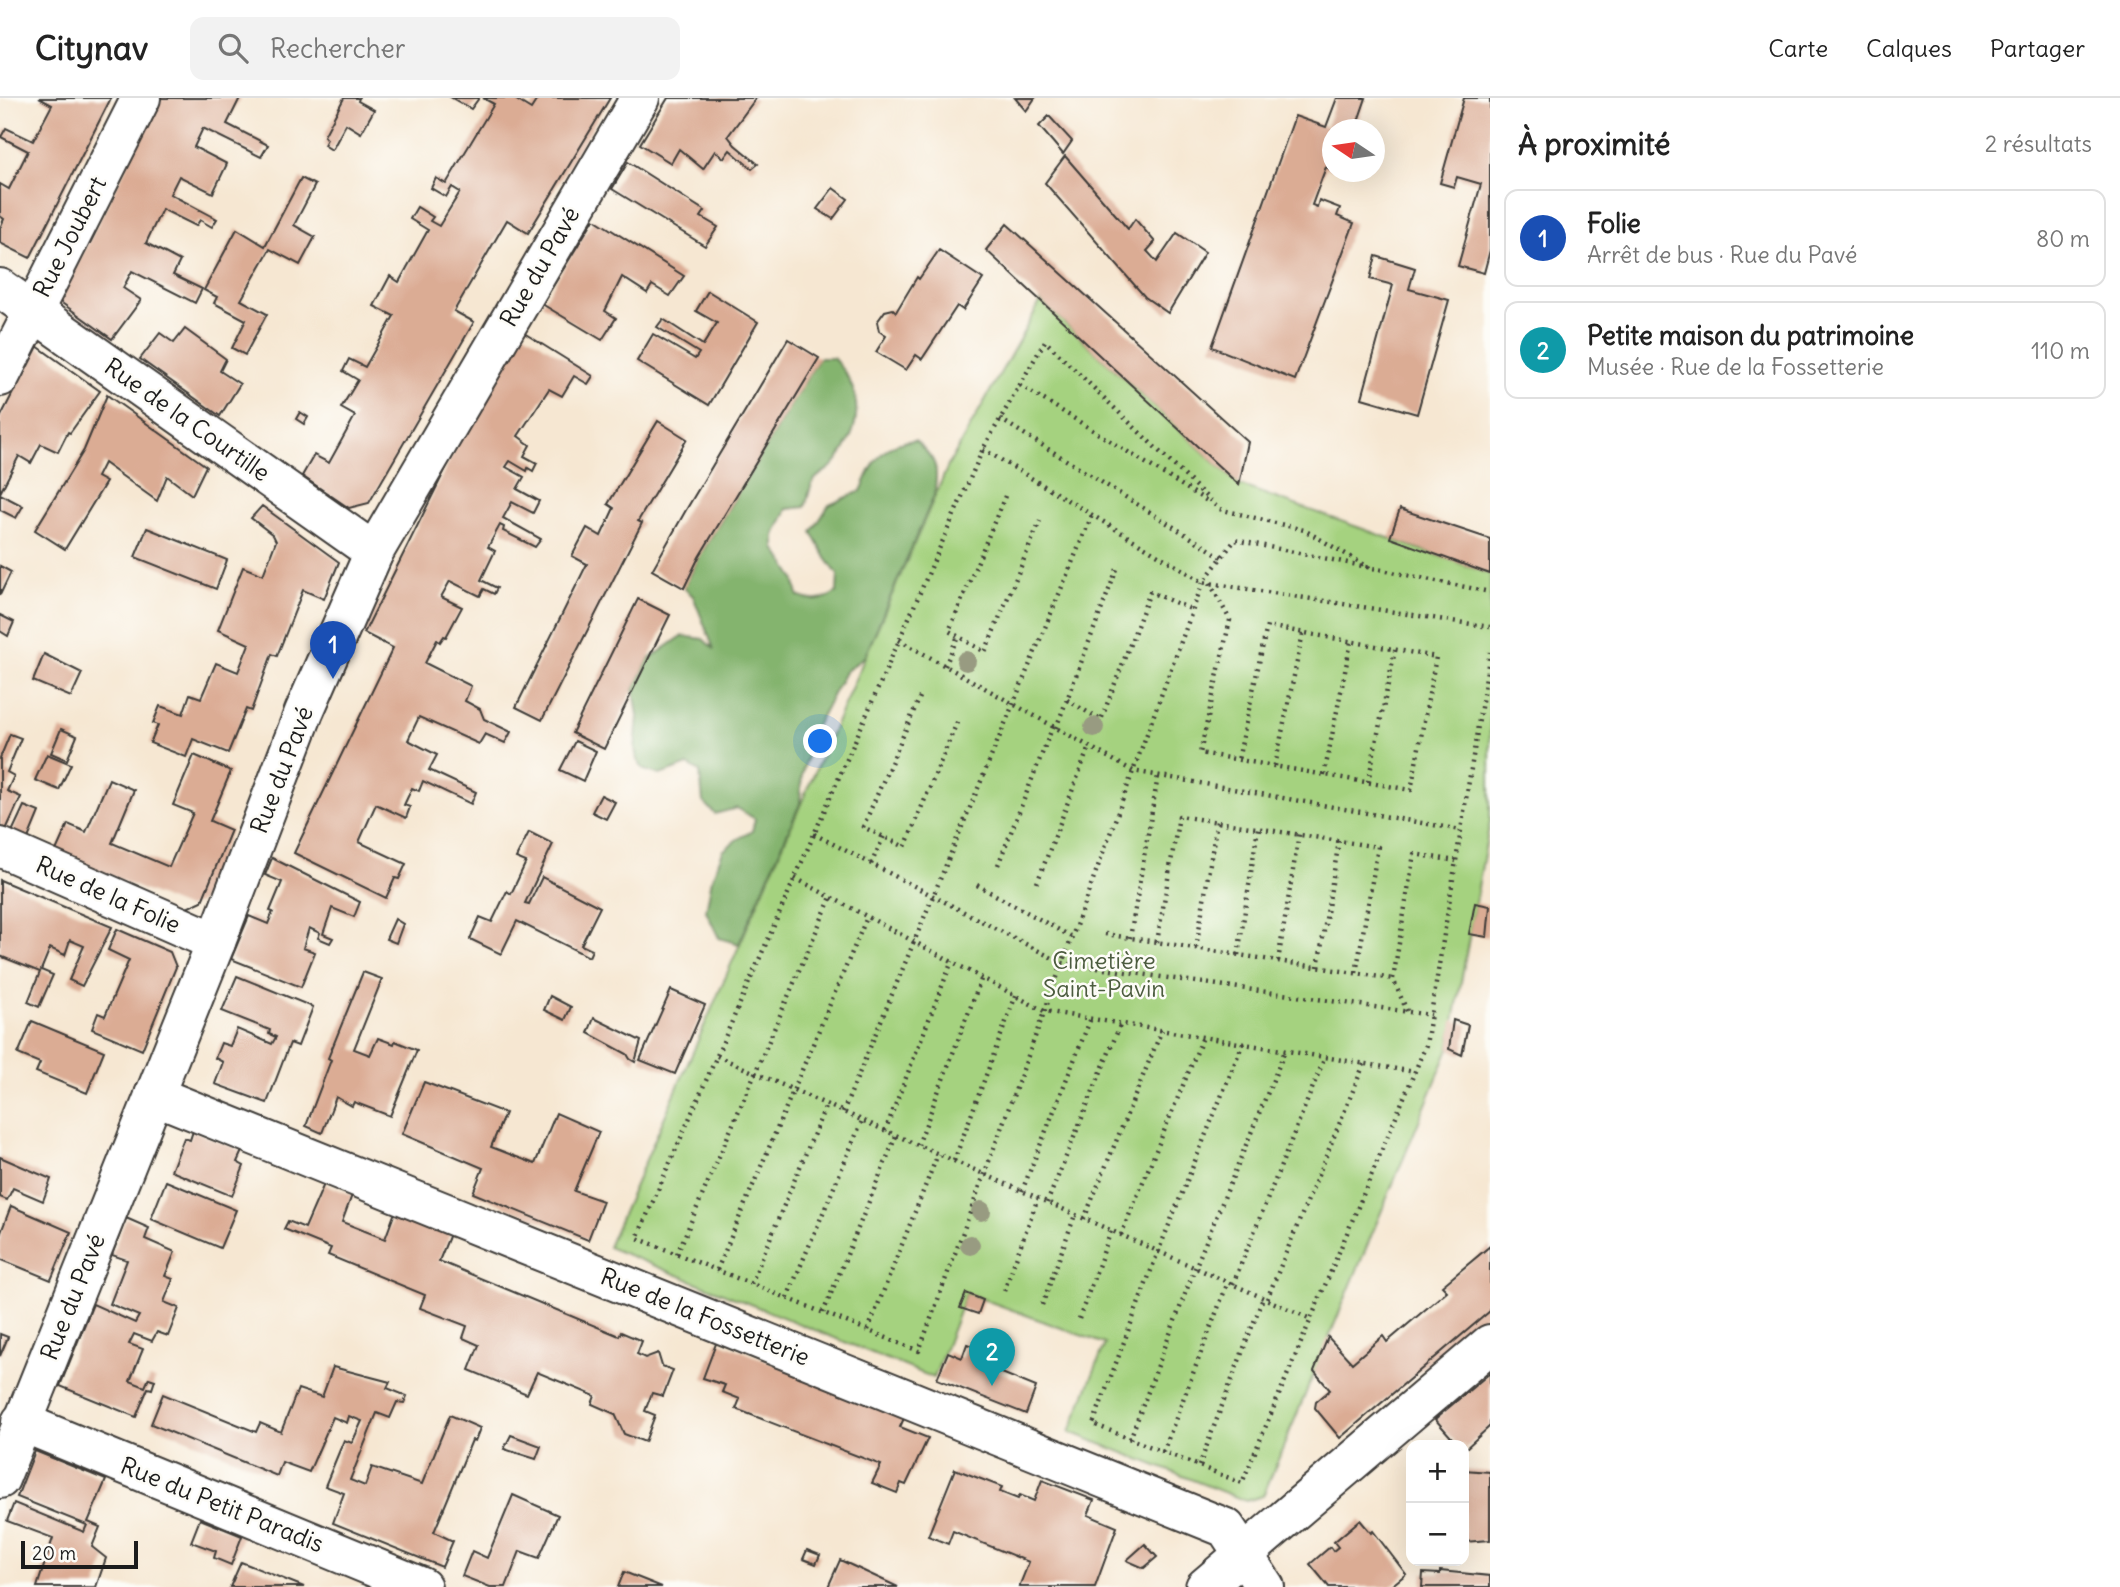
<!DOCTYPE html>
<html lang="fr">
<head>
<meta charset="utf-8">
<style>
  :root { --surface:#fff; --page:#f2f2f2; --text:#222; --muted:#767676; --line:#e0e0e0; --accent:#1f6fb2 }
  body { margin:0; font-family:Delius,sans-serif; background:var(--page); color:var(--text) }
  .controls { position:absolute; right:21px; bottom:21px; display:grid; overflow:hidden; border-radius:14px; box-shadow:0 7px 28px #0002 }
  .controls button { width:63px; height:63px; display:grid; place-items:center; padding:0; border:0; border-bottom:2px solid var(--line); background:var(--surface); color:var(--text); font:35px sans-serif }
  .compass { position:absolute; left:1322px; top:21px; width:63px; height:63px; border-radius:50%; background:var(--surface); box-shadow:0 7px 28px #0002; rotate:283deg }
  .scale { position:absolute; left:21px; bottom:18px; width:117px; box-sizing:border-box; padding-left:7px; border:4px solid #1c1c1c; border-top:0; font-size:19px; line-height:24px; white-space:nowrap; color:#1c1c1c; -webkit-text-stroke:5px #fdfcf7; paint-order:stroke }
  .you { position:absolute; left:821px; top:644px; width:24px; height:24px; margin:-18px; border:5px solid #fff; border-radius:50%; background:#1a73e8; box-shadow:0 0 0 10px #1a73e833 }
  .badge { display:grid; place-items:center; width:46px; height:46px; border-radius:50%; background:var(--accent); color:#fff; font-size:23px; font-weight:700 }
  .pin { position:absolute; translate:-50% -58px; filter:drop-shadow(0 2px 4px #0008) }
  .pin::after { content:''; position:absolute; top:37px; width:24px; height:21px; background:inherit; clip-path:polygon(0 0,100% 0,50% 100%) }
  .list { margin:0; padding:0; list-style:none }
  h2 { display:flex; justify-content:space-between; align-items:center; height:91px; margin:0; padding:0 28px; font-size:30px }
  h2 small { font-size:23px; font-weight:400; color:var(--muted) }
  .list li { display:grid; grid-template-columns:46px 1fr auto; gap:21px; align-items:center; box-sizing:border-box; height:98px; margin:0 14px 14px; padding:0 14px; border:2px solid var(--line); border-radius:14px }
  .list b { display:block; font-size:26px; white-space:nowrap }
  .list p { margin:0; font-size:23px; white-space:nowrap; color:var(--muted) }
  .list em { font-size:23px; font-style:normal; color:var(--muted) }
  .icon { flex:none; width:38px; height:38px; fill:none; stroke:currentColor; stroke-width:2; stroke-linecap:round; stroke-linejoin:round }
  .map { position:relative; flex:none; width:1490px; height:1489px; overflow:hidden }
  header { display:flex; align-items:center; gap:42px; box-sizing:border-box; height:98px; padding:0 35px; background:var(--surface); border-bottom:2px solid var(--line) }
  header strong { font-size:33px }
  nav { display:flex; gap:38px; margin-inline-start:auto; font-size:24px }
  .search { width:490px; height:63px; background:var(--page); display:flex; align-items:center; gap:18px; box-sizing:border-box; padding:0 24px; border-radius:14px; color:var(--muted); font-size:26px }
  main { display:flex }
  aside { flex:1; background:var(--surface) }
  .map>svg:first-child { display:block }
  .green { fill:#a5d27f; stroke:#60774e; stroke-width:2 }
  .forest { fill:#84b46e; stroke:#506845; stroke-width:2 }
  .building { fill:#dbac94 }
  .lines { fill:none; stroke-linecap:round; stroke-linejoin:round }
  .minor-casing { stroke:#3d3a37; stroke-width:42 }
  .tertiary-casing { stroke:#3d3a37; stroke-width:42 }
  .path { stroke:#3d3a37; stroke-width:4.5; stroke-dasharray:2 5; stroke-linecap:butt }
  .minor { stroke:#fff; stroke-width:38 }
  .tertiary { stroke:#fff; stroke-width:38 }
  .tree { fill:#989b81 }
  .labels { text-anchor:middle; stroke-width:5; stroke-linejoin:round; paint-order:stroke }
  .street-label { font-size:24px; fill:#1c1c1c; stroke:#fdfcf7 }
  .park-label { font-size:24px; fill:#4c5c3f; stroke:#fdfcf7 }
</style>
</head>
<body>
<header>
<strong>Citynav</strong>
<div class="search"><svg class="icon" aria-label="search" viewBox="0 0 24 24"><circle cx="10" cy="10" r="6"/><path d="M15 15l6 6"/></svg>Rechercher</div>
<nav><a>Carte</a><a>Calques</a><a>Partager</a></nav>
</header>
<main>
<div class="map">
<svg width="1490" height="1489" viewBox="0 0 1490 1489">
  <rect width="100%" height="100%" fill="#fdfcf7"/>
  <filter id="ink" filterUnits="userSpaceOnUse"><feTurbulence type="fractalNoise" baseFrequency=".0143" numOctaves="2"/><feDisplacementMap in="SourceGraphic" scale="14" xChannelSelector="R" yChannelSelector="G"/><feConvolveMatrix kernelMatrix="1 2 1 2 8 2 1 2 1" color-interpolation-filters="sRGB"/></filter>
  <filter id="wash" filterUnits="userSpaceOnUse"><feTurbulence type="fractalNoise" baseFrequency=".00686" numOctaves="4" result="noise"/><feDisplacementMap in="SourceGraphic" scale="28" xChannelSelector="R" yChannelSelector="G"/><feGaussianBlur stdDeviation="1.57" result="paint"/><feColorMatrix in="noise" values="0 0 0 0 0 0 0 0 0 0 0 0 0 0 0 0 0 1.4 0 .05"/><feComposite in="paint" operator="in"/></filter>
  <g filter="url(#wash)">
    <rect width="100%" height="100%" fill="#f6e7d2"/>
    <!-- green -->
    <path class="green" d="M1041 203 1239 387 1490 476V723L1449 951 1263 1398 1246 1403 1070 1334 1105 1246 966 1195 934 1280 608 1149 948 368Z"/>
    <!-- forest -->
    <path class="forest" d="M819 260H833C865 293 863 331 834 366 829 373 818 376 814 383 809 390 808 401 805 409L787 411 775 437V450L794 480 798 498C814 505 823 503 837 494L838 477 826 460 812 434 829 407 861 393C873 365 881 345 915 342 937 363 939 368 934 398L865 558 845 574 816 628 802 676 800 706 739 846 719 840 706 813 712 780 723 753 736 742 752 733 755 721 737 710 715 716 703 704 700 674 688 667 660 677 644 672 637 662 635 650 638 618 634 592 648 562 682 538 703 541 714 551 693 498 684 490 699 459Z"/>
    <g id="blocks">
      <!-- building -->
      <g class="building">
        <path d="M39 0H111L30 160 0 145V130L4 121 0 118V86L9 91 28 53 1 39 6 30 33 43 52 7Z"/>
        <path d="M161 0H240L227 26 268 47 261 59 203 30 194 49 227 66 213 95 179 78 170 96 217 121 212 129 200 122 196 128 162 111 146 145 180 163 173 177 202 191 195 205 132 173 123 190 141 202 112 241 59 203Z"/>
        <path d="M344 0H359L358 3 374 12 361 35 346 26 332 52 324 47 327 41 324 38Z"/>
        <path d="M452 0H479L471 11Z"/>
        <path d="M483 0H513L531 11 538 0H610L528 135 507 122 454 213 474 224 369 405 349 410 302 378 314 357 329 365 355 318 341 310 358 282 343 273 349 261 365 269 394 218 374 208 390 178 399 184 428 132 410 121 417 109 433 119 430 123 439 128 460 94 452 89 446 99 431 90 436 80 446 86 494 6Z"/>
        <path d="M668 0H756L728 38 735 47 758 66 752 71 730 52 724 60 715 53 703 71 679 51 671 65 640 46Z"/>
        <path d="M1015 0H1035L1026 13Z"/>
        <path d="M1337 0H1366L1355 32H1332V72L1326 69 1312 107 1317 109 1319 102 1340 110 1337 118 1354 125 1295 282 1212 249 1295 18 1326 29Z"/>
        <path d="M1464 0H1490V152L1484 175 1458 168 1481 86 1457 79 1454 89 1440 85Z"/>
        <path d="M1049 18 1072 43 1063 56 1039 28Z"/>
        <path d="M1065 58 1128 131 1135 121 1155 144 1147 153 1157 164 1177 135 1205 154 1168 215 1145 199 1045 85Z"/>
        <path d="M628 64 705 113 701 119 718 129 705 148 612 91Z"/>
        <path d="M301 80 315 87 294 127 315 139 300 167 270 151 241 202 267 216 245 257 232 250 246 222 214 205 217 199 204 192 237 131 265 148Z"/>
        <path d="M833 90 848 101 833 121 817 111Z"/>
        <path d="M594 121 684 178 670 198 652 187 647 195 622 179 605 213 616 220 602 242 542 206Z"/>
        <path d="M1007 126 1248 344 1239 387 986 152Z"/>
        <path d="M939 152 983 181 963 212 957 208 922 261 916 257 906 272 876 254 886 238 879 233 877 224 885 213 893 211 896 214 917 179 919 181Z"/>
        <path d="M1376 158 1415 170 1409 191 1449 202 1417 316 1362 300 1393 187 1370 181Z"/>
        <path d="M708 193 758 224 709 307 637 263 653 236 695 261 699 255 657 229 663 221 703 247 717 225 696 213Z"/>
        <path d="M185 231 226 261 220 273 240 286 220 318 140 261 160 235 174 245Z"/>
        <path d="M524 235 593 278 588 286 574 278 562 298 549 291 518 338 530 347 524 358 537 365 533 373 528 370 527 373 510 363 506 369 524 379 517 391 539 403 533 415 512 404 503 420 541 441 535 449 503 433 504 429 500 427 488 449 495 453 481 482 497 490 494 496 484 491 480 498 450 483 441 499 462 509 446 539 444 538 440 544 437 542 425 565 471 588 465 603 480 611 484 621 511 634 505 645 485 636 479 646 419 619 408 642 437 657 429 672 476 694 471 706 423 683 419 693 412 690 404 707 410 709 406 720 376 706 359 744 406 766 399 781 395 780 386 800 294 755 393 550 364 535 460 342Z"/>
        <path d="M788 241 819 260 699 459 684 490 652 472 686 412Z"/>
        <path d="M37 248 100 293 70 335 68 334 58 354 41 346 31 365 19 358 0 395V320Z"/>
        <path d="M107 297 206 368 192 397 167 378 157 403 104 365 97 379 106 384 65 451 35 432 84 352Z"/>
        <path d="M300 314 308 319 304 326 296 321Z"/>
        <path d="M658 323 687 341 638 423 642 425 542 622 516 609 587 466 572 458 587 430 601 438 614 410 608 406Z"/>
        <path d="M0 396 23 408 16 420 0 412Z"/>
        <path d="M262 408 339 464 324 501 303 492 277 558 272 556 251 613 246 611 228 655 193 641 186 659 150 645 158 627 153 625 160 608 183 616 190 596 201 600 216 565 238 574 249 546 218 532 243 469 263 477 276 443 273 437 251 420Z"/>
        <path d="M1400 411 1490 441V476L1390 440Z"/>
        <path d="M147 430 227 462 216 491 135 459Z"/>
        <path d="M0 468 11 474 0 497Z"/>
        <path d="M638 501 670 517 604 651 572 635Z"/>
        <path d="M0 517 14 524 8 538 0 533Z"/>
        <path d="M44 556 82 575 71 599 33 583Z"/>
        <path d="M61 631 77 638 67 662 51 655Z"/>
        <path d="M10 636 21 640 7 674 14 678 7 693 21 699 5 734 0 732V660Z"/>
        <path d="M575 643 596 653 583 683 560 672Z"/>
        <path d="M47 656 71 666 59 692 35 682Z"/>
        <path d="M194 657 231 673 210 723 231 732 202 803 187 810 55 755 68 726 86 734 109 681 134 692 112 745 169 769 193 715 173 707Z"/>
        <path d="M601 697 615 704 606 721 592 714Z"/>
        <path d="M24 708 39 714 27 743 11 736Z"/>
        <path d="M529 734 553 746 525 805 529 806 542 779 600 809 581 847 592 852 589 859 517 823 501 856 470 841 480 819 492 824 507 793 511 796 526 764 516 760Z"/>
        <path d="M272 760 360 804 354 819 332 810 323 836 333 840 330 845 318 840 320 835 309 830 303 850 315 854 301 889 231 861 249 818 268 826 273 814 270 813 282 784 265 777Z"/>
        <path d="M0 782 112 829 82 888 69 882 84 848 70 842 65 857 50 850 41 872 53 877 39 909 28 904 40 874 0 858Z"/>
        <path d="M1475 805 1490 808 1487 839 1469 836Z"/>
        <path d="M395 821 403 826 396 845 386 841Z"/>
        <path d="M117 831 170 854 176 869 142 952 92 931 98 915 105 918 129 862 108 852Z"/>
        <path d="M363 874 382 881 354 951 370 957 378 940 394 946 395 943 417 952 390 1018 354 1004 352 1008 336 999 322 1035 306 1028 331 962 328 960Z"/>
        <path d="M237 878 313 909 298 948 290 945 267 1005 215 986 223 964 215 960 221 945 230 948 237 931 272 946 276 939 269 936 270 932 222 913Z"/>
        <path d="M671 892 705 907 675 976 640 962Z"/>
        <path d="M550 898 571 909 565 922 544 912Z"/>
        <path d="M594 920 641 943 635 964 630 961 627 956 588 935Z"/>
        <path d="M1453 922 1468 927 1462 957 1449 951Z"/>
        <path d="M32 923 104 953 87 995 36 974 40 965 18 956Z"/>
        <path d="M424 984 505 1015 491 1049 535 1066 556 1015 599 1034 574 1093 603 1103 588 1142 473 1095 483 1070 402 1036Z"/>
        <path d="M193 1033 242 1053 237 1064 244 1068 232 1098 171 1073 184 1040 190 1042Z"/>
        <path d="M0 1059 51 1081 43 1103 13 1090 7 1102 0 1099Z"/>
        <path d="M166 1083 236 1112 220 1150 151 1121Z"/>
        <path d="M324 1086 352 1097 342 1124 385 1141 395 1114 450 1136 439 1163 619 1238 621 1234 642 1243 637 1256 645 1260 658 1255 662 1268 673 1272 663 1298 652 1295 645 1313 655 1317 645 1344 624 1336 615 1316 592 1306 595 1298 537 1274 527 1296 469 1272 479 1247 463 1240 467 1228 420 1210 425 1197 328 1157 331 1150 284 1131 288 1123 305 1130Z"/>
        <path d="M11 1108 71 1134 51 1182 0 1161V1137Z"/>
        <path d="M126 1120 149 1130 145 1141 175 1154 165 1178 173 1181 164 1204 179 1210 168 1238 157 1234 152 1243 134 1236 129 1246 143 1251 130 1283 145 1289 149 1280 155 1282 152 1291 148 1290 136 1319 60 1288 93 1206 135 1225 139 1218 110 1206 127 1162 112 1157Z"/>
        <path d="M1490 1148V1213L1340 1340 1315 1310 1316 1304 1330 1292 1314 1273 1328 1239 1352 1265 1383 1238 1387 1244 1447 1193 1442 1188Z"/>
        <path d="M966 1195 983 1202 978 1216 960 1210Z"/>
        <path d="M0 1236 8 1239 0 1258Z"/>
        <path d="M717 1243 905 1318 900 1329 928 1340 906 1387 901 1385 897 1395 872 1385 881 1367 736 1311 740 1301 722 1294 725 1287 703 1280Z"/>
        <path d="M967 1246 987 1254 982 1267 1036 1289 1026 1316 937 1281 948 1254 962 1260Z"/>
        <path d="M333 1269 390 1284 387 1290 407 1298 404 1305 397 1304 390 1320 377 1315 350 1382 365 1388 372 1369 422 1386 450 1317 480 1330 475 1343 472 1342 434 1434 453 1443 442 1469 333 1425 344 1395 325 1388 344 1342 352 1345 362 1323 349 1318 347 1325 333 1319 309 1374 282 1364 277 1378 151 1326 163 1296 256 1334 260 1325 281 1334 298 1291 322 1299Z"/>
        <path d="M1490 1275V1328L1464 1352V1347H1458L1435 1321Z"/>
        <path d="M511 1337 541 1348 536 1361 504 1351Z"/>
        <path d="M35 1353 106 1382 88 1424 100 1429 92 1449 106 1460 96 1489H37L53 1440 7 1423 14 1405 84 1434 87 1427 17 1399Z"/>
        <path d="M955 1371 1002 1389 1000 1394 1018 1401 1020 1397 1034 1403 1042 1382 1094 1402 1088 1417 1117 1429 1095 1489H1019L1029 1464 953 1433 948 1446 928 1438Z"/>
        <path d="M1464 1372 1490 1374V1442L1464 1444Z"/>
        <path d="M513 1397 558 1417 539 1460 520 1453 506 1489H490L462 1478 472 1453 487 1460Z"/>
        <path d="M200 1421 242 1438 231 1467 214 1460 216 1453 191 1444Z"/>
        <path d="M1360 1422 1371 1435 1373 1433 1406 1476 1390 1489H1329L1310 1466 1330 1449 1333 1453 1338 1449 1334 1444Z"/>
        <path d="M1145 1446 1157 1459 1144 1470 1128 1463 1127 1462Z"/>
        <path d="M807 1452 820 1457 816 1466 803 1461Z"/>
        <path d="M840 1462 898 1489H828Z"/>
        <path d="M241 1464 304 1489H230Z"/>
        <path d="M1440 1473 1490 1478V1489H1422L1423 1475 1440 1476Z"/>
        <path d="M624 1474 662 1489H618Z"/>
      </g>
    </g>
  </g>
  <g filter="url(#ink)">
    <use href="#blocks" fill-opacity="0" stroke="#3d3a37" stroke-width="2"/>
    <g class="lines">
      <!-- minor casing -->
      <g class="minor-casing">
        <g id="minor">
          <path d="M0 190 374 454"/>
          <path d="M0 279 141 0"/>
          <path d="M0 749 216 844"/>
          <path d="M154 997 1226 1430 1265 1489"/>
          <path d="M21 1324 422 1489"/>
          <path d="M1205 1489 1490 1246"/>
        </g>
      </g>
      <!-- tertiary casing -->
      <g class="tertiary-casing">
        <path id="tertiary" d="M0 1381 216 844 304 614 374 454 640 0"/>
      </g>
      <!-- path -->
      <g class="path">
        <path d="M1020 287 1207 403"/>
        <path d="M1000 321 1222 459"/>
        <path d="M983 351 1203 484 1490 529"/>
        <path d="M1005 398 949 533 985 554 1040 423"/>
        <path d="M1370 470 1304 432 1219 411 1045 243 983 351 637 1140 919 1253 1203 484 1235 442 1490 494"/>
        <path d="M1210 485 1230 522 1200 655 1411 692 1436 559 1267 528 1238 662"/>
        <path d="M899 542 1133 673 1461 732"/>
        <path d="M945 568 958 538"/>
        <path d="M920 599 863 729 905 749 958 622"/>
        <path d="M1067 602 1101 622 1150 494 1193 512"/>
        <path d="M1056 630 1117 471"/>
        <path d="M1275 668 1303 535"/>
        <path d="M1324 677 1351 544"/>
        <path d="M1368 684 1395 552"/>
        <path d="M814 736 1062 865 1431 917"/>
        <path d="M871 766 884 738"/>
        <path d="M998 767 1053 628"/>
        <path d="M795 780 1044 913 1415 974"/>
        <path d="M1037 785 1089 649"/>
        <path d="M977 787 1072 839"/>
        <path d="M1105 836 1393 881"/>
        <path d="M1130 840 1158 678"/>
        <path d="M1157 844 1179 718 1378 749 1356 875"/>
        <path d="M1196 850 1217 723"/>
        <path d="M1238 857 1258 730"/>
        <path d="M1278 863 1299 736"/>
        <path d="M1318 869 1339 743"/>
        <path d="M1407 913 1393 881 1414 756 1456 763"/>
        <path d="M1243 945 1158 1154 1093 1326 1242 1385 1426 947 1490 554"/>
        <path d="M717 958 1311 1221"/>
        <path d="M843 1014 1092 417"/>
        <path d="M885 1033 952 863"/>
        <path d="M918 1047 982 879"/>
        <path d="M954 1063 1016 897"/>
        <path d="M1022 1093 1091 920"/>
        <path d="M1047 1105 1121 925"/>
        <path d="M1084 1121 1162 932"/>
        <path d="M1121 1137 1203 939"/>
        <path d="M677 1156 831 799"/>
        <path d="M717 1172 867 819"/>
        <path d="M751 1186 826 1007"/>
        <path d="M1233 1186 1325 959"/>
        <path d="M1004 1193 1038 1100"/>
        <path d="M787 1200 862 1023"/>
        <path d="M1267 1201 1364 966"/>
        <path d="M1042 1207 1075 1117"/>
        <path d="M823 1215 896 1038"/>
        <path d="M1079 1221 1111 1133"/>
        <path d="M868 1232 938 1056"/>
        <path d="M1130 1341 1195 1170 1285 953"/>
        <path d="M1163 1354 1228 1184"/>
        <path d="M1199 1368 1263 1200"/>
      </g>
      <!-- minor -->
      <use href="#minor" class="minor"/>
      <!-- tertiary -->
      <use href="#tertiary" class="tertiary"/>
    </g>
    <!-- trees -->
    <g class="tree">
      <circle cx="966" cy="563" r="10"/>
      <circle cx="1094" cy="629" r="10"/>
      <circle cx="981" cy="1113" r="10"/>
      <circle cx="970" cy="1147" r="10"/>
    </g>
  </g>
  <g class="labels">
    <!-- street labels -->
    <g class="street-label">
      <text transform="translate(70 139) rotate(-63)" y="8">Rue Joubert</text>
      <text transform="translate(540 169) rotate(-60)" y="8">Rue du Pavé</text>
      <text transform="translate(187 322) rotate(35)" y="8">Rue de la Courtille</text>
      <text transform="translate(282 672) rotate(-69)" y="8">Rue du Pavé</text>
      <text transform="translate(108 797) rotate(24)" y="8">Rue de la Folie</text>
      <text transform="translate(73 1199) rotate(-68)" y="8">Rue du Pavé</text>
      <text transform="translate(705 1219) rotate(22)" y="8">Rue de la Fossetterie</text>
      <text transform="translate(222 1407) rotate(22)" y="8">Rue du Petit Paradis</text>
    </g>
    <!-- park labels -->
    <g class="park-label">
      <text x="1104" y="871">Cimetière<tspan x="1104" dy="28">Saint-Pavin</tspan></text>
    </g>
  </g>
</svg>
<div class="controls">
<button>+</button>
<button>−</button>
</div>
<svg class="compass" viewBox="-18 -18 36 36"><path d="M0-13l5 13h-10z" fill="#e53935"/><path d="M0 13l5-13h-10z" fill="#767676"/></svg>
<div class="scale">20 m</div>
<div class="you"></div>
<div class="pin badge" style="left:333px;top:581px;background:#1a4fb4">1</div>
<div class="pin badge" style="left:992px;top:1288px;background:#0f9aa8">2</div>
</div>
<aside>
<h2>À proximité<small>2 résultats</small></h2>
<ul class="list">
<li><span class="badge" style="background:#1a4fb4">1</span><div><b>Folie</b><p>Arrêt de bus · Rue du Pavé</p></div><em>80 m</em></li>
<li><span class="badge" style="background:#0f9aa8">2</span><div><b>Petite maison du patrimoine</b><p>Musée · Rue de la Fossetterie</p></div><em>110 m</em></li>
</ul>
</aside>
</main>
</body>
</html>
